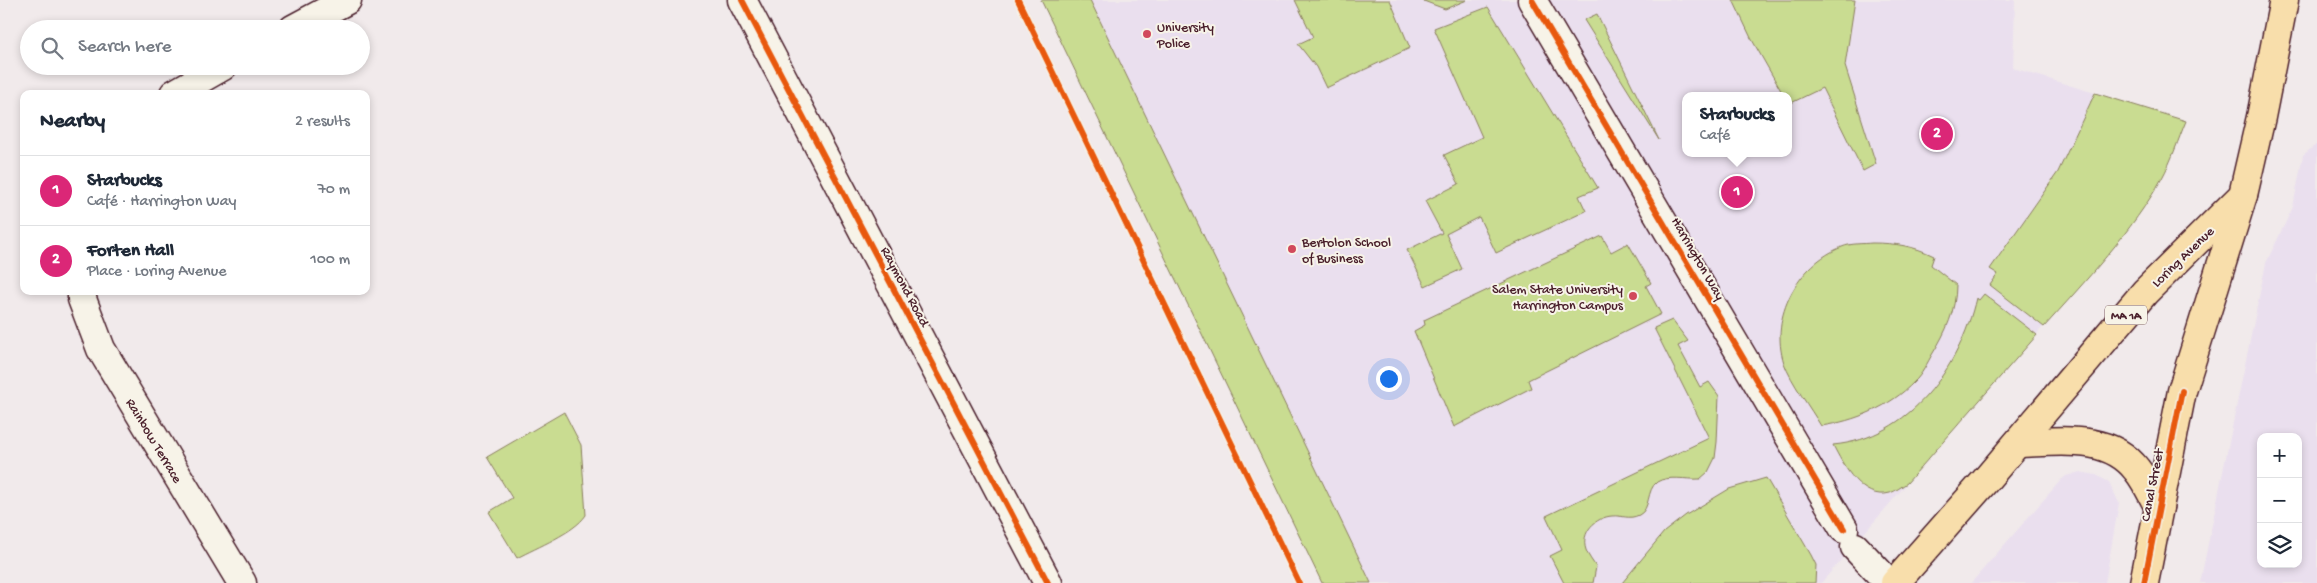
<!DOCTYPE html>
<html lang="en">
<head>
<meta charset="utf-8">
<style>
  :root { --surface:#fff; --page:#f2f2f3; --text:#1f2937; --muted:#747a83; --line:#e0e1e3; --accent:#db2777 }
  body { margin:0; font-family:"Gochi Hand",sans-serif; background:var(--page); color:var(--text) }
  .controls { position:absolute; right:15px; bottom:15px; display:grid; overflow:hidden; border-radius:10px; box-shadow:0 2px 8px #0003 }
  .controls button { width:45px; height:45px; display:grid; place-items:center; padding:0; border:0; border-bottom:1px solid var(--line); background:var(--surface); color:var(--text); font:25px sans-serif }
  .you { position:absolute; left:1388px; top:378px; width:18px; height:18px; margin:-12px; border:4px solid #fff; border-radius:50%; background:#1a73e8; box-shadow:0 0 0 8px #1a73e833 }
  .badge { display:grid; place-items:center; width:32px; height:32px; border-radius:50%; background:var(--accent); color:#fff; font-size:16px; font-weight:700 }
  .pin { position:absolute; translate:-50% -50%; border:2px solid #fff; box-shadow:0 1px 5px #0006 }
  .popup { position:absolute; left:1682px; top:92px; width:110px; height:65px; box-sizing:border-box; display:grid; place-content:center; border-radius:10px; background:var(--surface); filter:drop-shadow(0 1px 4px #0005); font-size:16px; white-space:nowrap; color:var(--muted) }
  .popup b { font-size:19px; color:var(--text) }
  .popup::after { content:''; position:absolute; left:50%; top:100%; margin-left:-10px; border:10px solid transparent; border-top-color:var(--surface) }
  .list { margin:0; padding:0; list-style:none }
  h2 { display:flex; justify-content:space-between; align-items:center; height:65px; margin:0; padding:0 20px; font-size:21px }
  h2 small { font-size:16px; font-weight:400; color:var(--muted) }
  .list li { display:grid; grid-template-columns:32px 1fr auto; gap:15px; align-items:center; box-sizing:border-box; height:70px; padding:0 20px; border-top:1px solid var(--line) }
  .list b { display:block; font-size:19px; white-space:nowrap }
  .list p { margin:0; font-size:16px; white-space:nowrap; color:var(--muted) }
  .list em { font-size:16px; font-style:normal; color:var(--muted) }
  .icon { flex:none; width:28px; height:28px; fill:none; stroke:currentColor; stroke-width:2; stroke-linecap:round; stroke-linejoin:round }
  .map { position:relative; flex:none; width:2317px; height:583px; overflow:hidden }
  .search { position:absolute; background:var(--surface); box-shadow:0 2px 8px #0003; left:20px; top:20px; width:350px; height:55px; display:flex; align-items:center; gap:12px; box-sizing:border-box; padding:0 18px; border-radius:28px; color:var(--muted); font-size:19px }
  .panel { position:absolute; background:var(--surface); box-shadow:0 2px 8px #0003; left:20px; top:90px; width:350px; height:205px; border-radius:10px }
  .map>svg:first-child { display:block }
  .built { fill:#eadfee; fill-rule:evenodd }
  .green { fill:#c9dc91; stroke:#8a7e5e }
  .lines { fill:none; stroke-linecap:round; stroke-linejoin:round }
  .minor-casing { stroke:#4a1f2b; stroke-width:31 }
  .primary-casing { stroke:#4a1f2b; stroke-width:31 }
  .trunk-casing { stroke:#4a1f2b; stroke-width:31 }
  .minor { stroke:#f7f3e8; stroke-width:28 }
  .primary { stroke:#f8deab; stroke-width:28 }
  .trunk { stroke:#f8deab; stroke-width:28 }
  .cycleway-casing { stroke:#f7f3e8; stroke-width:9 }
  .cycleway { stroke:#e8590c; stroke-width:6 }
  .poi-dot { fill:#d1495b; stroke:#f7f3e8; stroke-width:2 }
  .labels { text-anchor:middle; stroke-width:4; stroke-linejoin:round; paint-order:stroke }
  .shield { fill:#f7f3e8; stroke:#7e5f64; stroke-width:1 }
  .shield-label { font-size:12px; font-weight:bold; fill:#4a1f2b }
  .poi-label { font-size:14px; fill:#4a1f2b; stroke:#f7f3e8; text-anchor:start }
  .street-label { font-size:14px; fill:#4a1f2b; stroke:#f7f3e8 }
</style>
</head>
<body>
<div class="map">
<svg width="2317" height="583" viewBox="0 0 2317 583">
  <rect width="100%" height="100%" fill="#f1eaeb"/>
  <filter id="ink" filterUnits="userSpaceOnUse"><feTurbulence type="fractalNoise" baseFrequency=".02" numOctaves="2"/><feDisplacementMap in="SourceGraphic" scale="10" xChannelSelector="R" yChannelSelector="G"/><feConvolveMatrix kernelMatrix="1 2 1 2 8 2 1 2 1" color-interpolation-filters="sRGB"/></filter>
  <g filter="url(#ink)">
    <!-- built -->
    <g class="built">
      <path d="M1060 0H2015L2013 68 2186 121 2162 177 2140 212 2117 241 1821 583H1325ZM1686 96H1788V153H1686Z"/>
      <path d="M2317 144V583H2200L2266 263 2293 207 2303 155ZM2261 437H2298V564H2261Z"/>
      <path d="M2080 472 2096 475 2109 482 2119 503 2105 583H1971L2061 480 2066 476Z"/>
    </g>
    <!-- green -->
    <g class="green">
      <path d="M1041 0H1090L1371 583H1322Z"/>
      <path d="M1295 0H1390L1410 48 1326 88 1316 67 1298 44 1313 37Z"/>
      <path d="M1421 0H1467L1445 9Z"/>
      <path d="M1733 0H1855L1845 66 1876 164 1863 171 1822 88 1789 104 1788 96H1784L1751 38Z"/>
      <path d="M1488 7 1598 188 1579 196 1586 211 1496 253 1479 217 1446 234 1462 269 1425 286 1407 250 1442 233 1425 201 1459 184 1444 155 1482 137 1434 28Z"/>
      <path d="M1597 14 1659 140 1584 20Z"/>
      <path d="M2095 93 2186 121C2178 140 2172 160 2162 178 2135 228 2082 285 2044 327L1990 285 1998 274 1990 269 2058 172Z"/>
      <path d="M1602 236 1611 252 1628 243 1651 283 1646 286 1661 314 1528 380 1531 388 1454 427 1414 331 1425 325 1424 320Z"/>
      <path d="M1872 243C1895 243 1914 246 1934 256L1931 265 1956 285C1956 310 1946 332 1933 353 1927 363 1922 375 1914 382 1890 407 1855 421 1821 426 1811 409 1791 382 1784 363 1769 317 1798 264 1842 247 1851 243 1863 244 1872 243Z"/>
      <path d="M1984 294 2037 335 1907 483C1902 486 1896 491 1890 493 1862 501 1843 465 1833 445 1910 438 1960 367 1976 298L1979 300Z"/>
      <path d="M1672 320 1688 341 1678 346 1700 387 1709 382 1719 396 1717 442 1715 458 1708 472 1700 479C1687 480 1668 475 1657 482 1646 490 1651 509 1639 515 1629 520 1622 515 1612 516 1596 517 1580 532 1586 550 1588 556 1593 562 1596 567L1593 583H1564L1550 556 1562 550 1546 516 1709 438 1654 328Z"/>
      <path d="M564 412 581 445 586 515C574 533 537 547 517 558L489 512 512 498 487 457Z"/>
      <path d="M1766 478 1811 555 1816 565 1815 583H1622L1664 532 1686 515 1729 489Z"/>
    </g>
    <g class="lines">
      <!-- minor casing -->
      <g class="minor-casing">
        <g id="minor">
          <path d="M742 0 1048 583"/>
          <path d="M1532 0 1844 529"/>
          <path d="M293 29 347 0"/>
          <path d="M174 94 223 66"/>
          <path d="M82 291V299L101 349 242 583"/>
          <path d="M1855 547 1889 583"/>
        </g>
      </g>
      <!-- primary casing -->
      <g class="primary-casing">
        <path id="primary" d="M2144 583 2182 391 2243 195"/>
      </g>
      <!-- trunk casing -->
      <g class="trunk-casing">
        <g id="trunk">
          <path d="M2018 443C2058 442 2109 433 2137 470 2146 481 2152 495 2159 507"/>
          <path d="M1895 583 1985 481 2145 292 2243 195 2261 117 2284 0"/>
        </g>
      </g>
      <!-- minor -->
      <use href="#minor" class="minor"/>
      <!-- primary -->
      <use href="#primary" class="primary"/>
      <!-- trunk -->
      <use href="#trunk" class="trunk"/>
      <!-- cycleway casing -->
      <g class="cycleway-casing">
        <g id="cycleway">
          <path d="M742 0 1048 583"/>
          <path d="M1018 0 1299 583"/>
          <path d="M1532 0 1844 529"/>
          <path d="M2144 583 2182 391"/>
        </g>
      </g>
      <!-- cycleway -->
      <use href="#cycleway" class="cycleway"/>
    </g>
  </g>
  <!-- markers -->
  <g class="poi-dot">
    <circle cx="1147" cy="34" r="5"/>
    <circle cx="1292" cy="249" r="5"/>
    <circle cx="1633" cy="296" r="5"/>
  </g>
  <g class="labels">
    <!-- shield labels -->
    <rect class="shield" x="2105" y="305.5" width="42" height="19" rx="4"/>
    <g class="shield-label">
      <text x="2126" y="319">MA 1A</text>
    </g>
    <!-- poi labels -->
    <g class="poi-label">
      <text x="1157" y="31">University<tspan x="1157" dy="16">Police</tspan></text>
      <text x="1302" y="246">Bertolon School<tspan x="1302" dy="16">of Business</tspan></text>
      <text x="1623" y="293" text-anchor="end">Salem State University<tspan x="1623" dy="16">Harrington Campus</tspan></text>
    </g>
    <!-- street labels -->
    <g class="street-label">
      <text transform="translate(2182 256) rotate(-44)" y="5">Loring Avenue</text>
      <text transform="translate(1699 258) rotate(60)" y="5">Harrington Way</text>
      <text transform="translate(906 286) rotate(62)" y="5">Raymond Road</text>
      <text transform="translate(155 440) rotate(59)" y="5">Rainbow Terrace</text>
      <text transform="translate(2151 485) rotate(-79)" y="5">Canal Street</text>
    </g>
  </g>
</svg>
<div class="controls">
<button>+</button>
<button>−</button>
<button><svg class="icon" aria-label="layers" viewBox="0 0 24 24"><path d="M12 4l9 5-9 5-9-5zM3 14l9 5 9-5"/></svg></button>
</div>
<div class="you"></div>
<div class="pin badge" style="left:1737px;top:192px">1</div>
<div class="popup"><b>Starbucks</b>Café</div>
<div class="pin badge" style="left:1937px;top:134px">2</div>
<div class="search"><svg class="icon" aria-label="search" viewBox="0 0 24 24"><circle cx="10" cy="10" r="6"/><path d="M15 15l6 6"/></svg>Search here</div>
<section class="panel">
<h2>Nearby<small>2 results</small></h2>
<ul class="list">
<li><span class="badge">1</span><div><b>Starbucks</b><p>Café · Harrington Way</p></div><em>70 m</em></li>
<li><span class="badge">2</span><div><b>Forten Hall</b><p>Place · Loring Avenue</p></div><em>100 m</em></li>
</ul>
</section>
</div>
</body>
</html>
